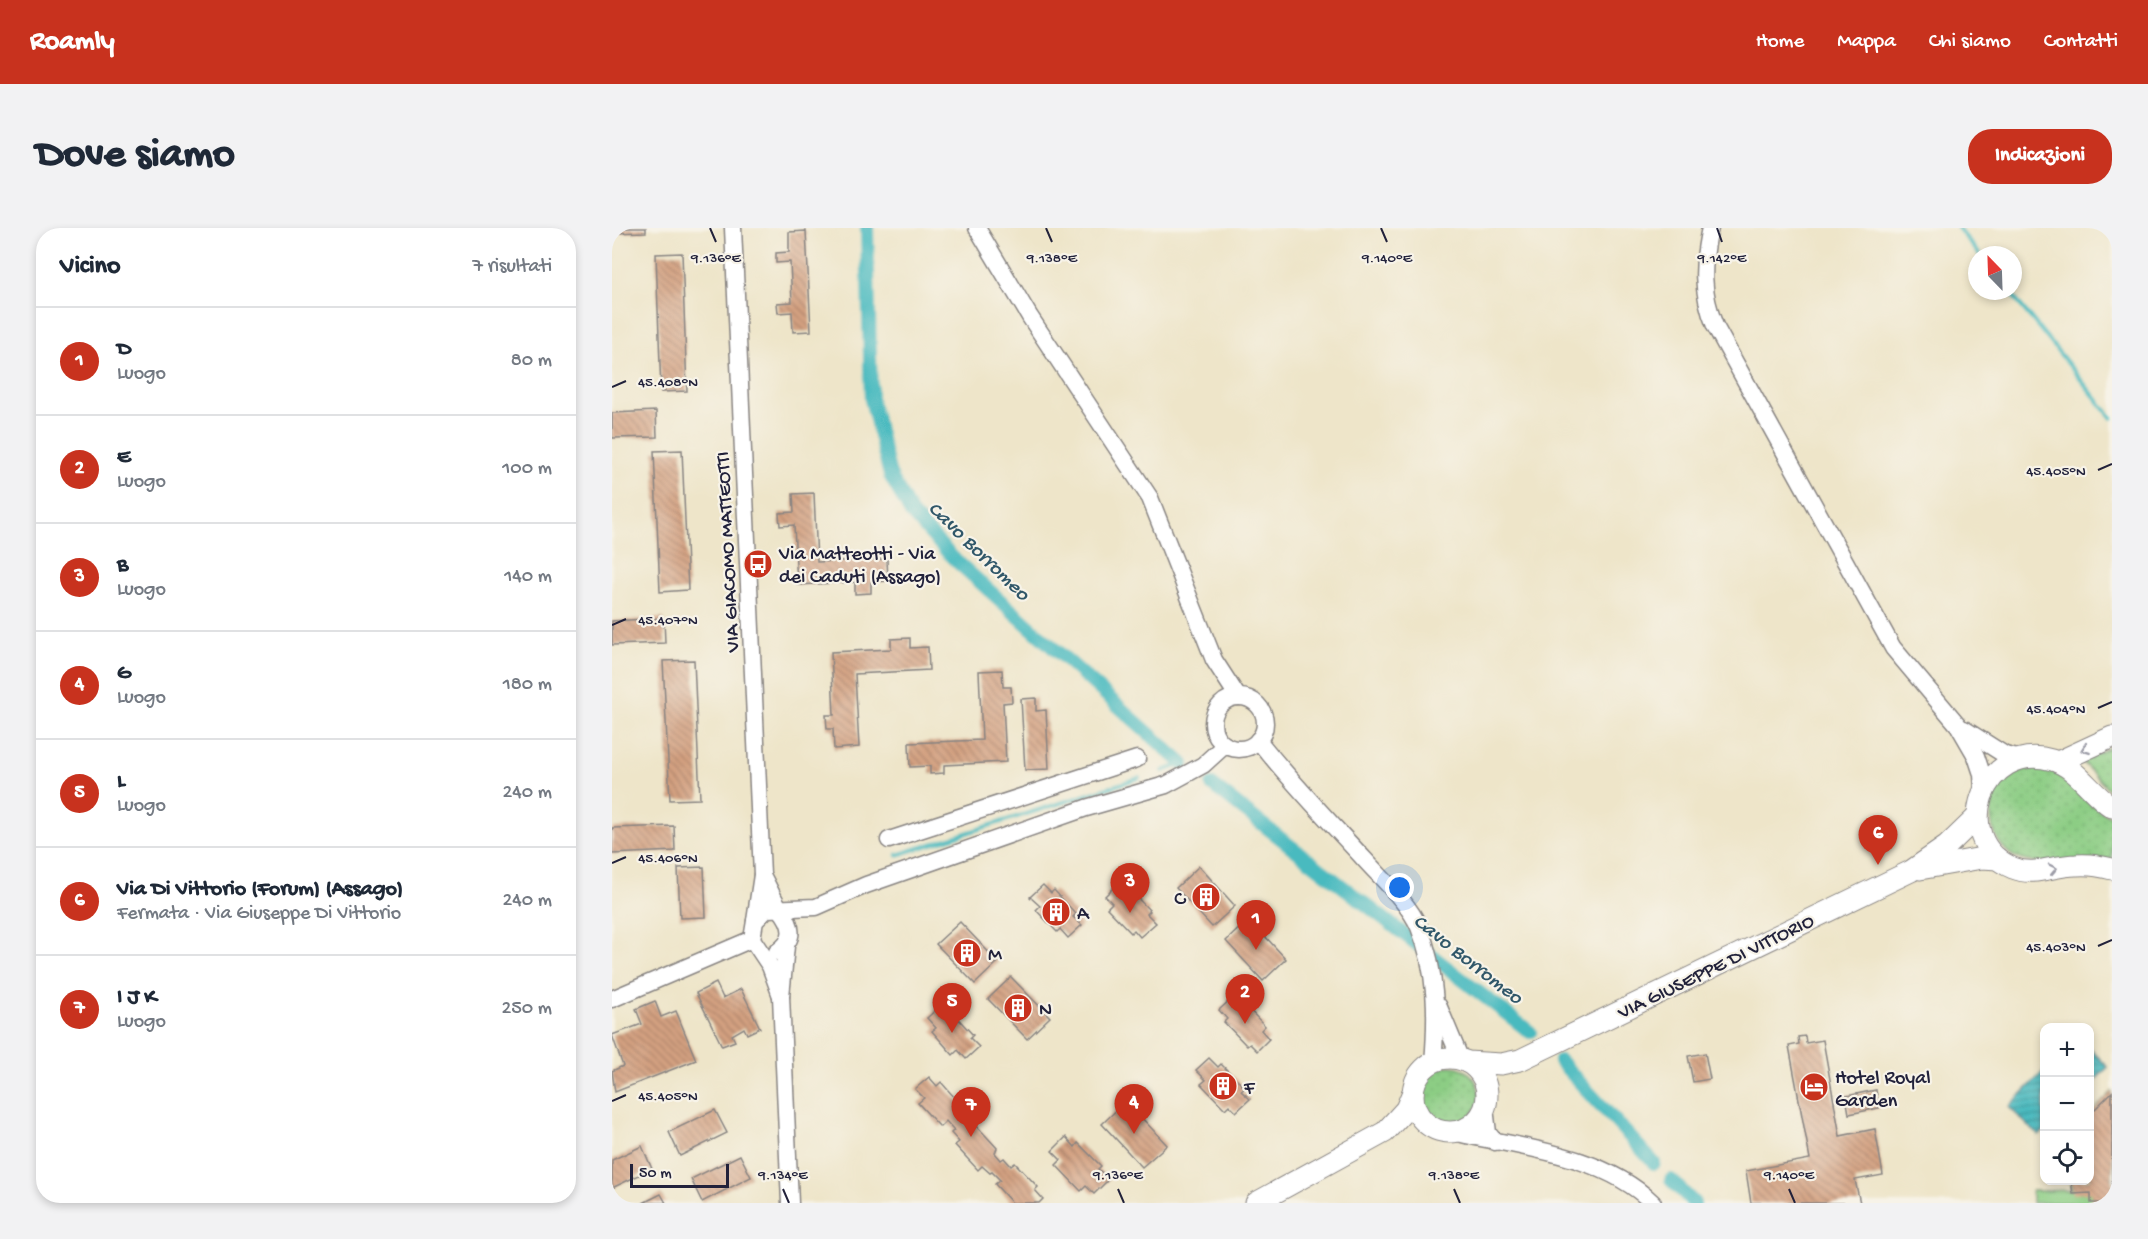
<!DOCTYPE html>
<html lang="it">
<head>
<meta charset="utf-8">
<style>
  :root { --surface:#fff; --page:#f2f2f3; --text:#1f2937; --muted:#747a83; --line:#e0e1e3; --accent:#c8321e }
  body { margin:0; font-family:"Gochi Hand",sans-serif; background:var(--page); color:var(--text) }
  .controls { position:absolute; right:18px; bottom:18px; display:grid; overflow:hidden; border-radius:12px; box-shadow:0 3px 9px #0003 }
  .controls button { width:54px; height:54px; display:grid; place-items:center; padding:0; border:0; border-bottom:2px solid var(--line); background:var(--surface); color:var(--text); font:30px sans-serif }
  .compass { position:absolute; left:1356px; top:18px; width:54px; height:54px; border-radius:50%; background:var(--surface); box-shadow:0 3px 9px #0003; rotate:337deg }
  .scale { position:absolute; left:18px; bottom:15px; width:99px; box-sizing:border-box; padding-left:6px; border:3px solid #22223b; border-top:0; font-size:16px; line-height:21px; white-space:nowrap; color:#22223b; -webkit-text-stroke:4px #f7f3e8; paint-order:stroke }
  .you { position:absolute; left:788px; top:660px; width:21px; height:21px; margin:-15px; border:4px solid #fff; border-radius:50%; background:#1a73e8; box-shadow:0 0 0 9px #1a73e833 }
  .badge { display:grid; place-items:center; width:39px; height:39px; border-radius:50%; background:var(--accent); color:#fff; font-size:20px; font-weight:700 }
  .pin { position:absolute; translate:-50% -50px; filter:drop-shadow(0 2px 3px #0008) }
  .pin::after { content:''; position:absolute; top:32px; width:21px; height:18px; background:inherit; clip-path:polygon(0 0,100% 0,50% 100%) }
  .list { margin:0; padding:0; list-style:none }
  h2 { display:flex; justify-content:space-between; align-items:center; height:78px; margin:0; padding:0 24px; font-size:26px }
  h2 small { font-size:20px; font-weight:400; color:var(--muted) }
  .list li { display:grid; grid-template-columns:39px 1fr auto; gap:18px; align-items:center; box-sizing:border-box; height:108px; padding:0 24px; border-top:2px solid var(--line) }
  .list b { display:block; font-size:22px; white-space:nowrap }
  .list p { margin:0; font-size:20px; white-space:nowrap; color:var(--muted) }
  .list em { font-size:20px; font-style:normal; color:var(--muted) }
  .icon { flex:none; width:33px; height:33px; fill:none; stroke:currentColor; stroke-width:2; stroke-linecap:round; stroke-linejoin:round }
  .map { position:relative; flex:none; width:1500px; height:975px; overflow:hidden; border-radius:24px }
  header { display:flex; align-items:center; gap:36px; box-sizing:border-box; height:84px; padding:0 30px; background:var(--accent); color:#fff }
  header strong { font-size:28px }
  nav { display:flex; gap:33px; margin-inline-start:auto; font-size:21px }
  .intro { display:flex; align-items:center; justify-content:space-between; box-sizing:border-box; height:144px; padding:0 36px }
  h1 { margin:0; font-size:42px }
  .button { padding:15px 27px; border-radius:24px; background:var(--accent); color:#fff; font-size:21px; font-weight:700 }
  main { display:flex; gap:36px; padding:0 36px }
  aside { flex:1; background:var(--surface); border-radius:24px; box-shadow:0 3px 9px #0003 }
  .map>svg:first-child { display:block }
  .grass { fill:url(#grass-dots); stroke:#577860; stroke-width:1.5 }
  .garden { fill:#8ccd84; stroke:#577860; stroke-width:1.5 }
  .water { fill:url(#water-rules); stroke:#366e7d; stroke-width:1.5 }
  .lines { fill:none; stroke-linecap:round; stroke-linejoin:round }
  .stream { stroke:#4ababf; stroke-width:4 }
  .canal { stroke:#4ababf; stroke-width:14 }
  .building { fill:url(#building-back-hatch) }
  .minor-casing { stroke:#888482; stroke-width:19 }
  .major-casing { stroke:#888482; stroke-width:23 }
  .minor { stroke:#fff; stroke-width:16 }
  .major { stroke:#fff; stroke-width:21 }
  .oneway { stroke:#9c9ca7 }
  .ticks { fill:none; stroke:#22223b; stroke-width:2 }
  .labels { text-anchor:middle; stroke-width:4.5; stroke-linejoin:round; paint-order:stroke }
  .street-label { font-size:20px; fill:#22223b; stroke:#f7f3e8 }
  .poi-label { font-size:20px; fill:#22223b; stroke:#f7f3e8; text-anchor:start }
  .water-label { font-size:21px; font-style:italic; fill:#305769; stroke:#f7f3e8 }
  .ticks-label { font-size:15px; text-anchor:middle; fill:#22223b; stroke:#f7f3e8; stroke-width:4.5; stroke-linejoin:round; paint-order:stroke }
</style>
</head>
<body>
<header>
<strong>Roamly</strong>
<nav><a>Home</a><a>Mappa</a><a>Chi siamo</a><a>Contatti</a></nav>
</header>
<div class="intro"><h1>Dove siamo</h1><a class="button">Indicazioni</a></div>
<main>
<aside>
<h2>Vicino<small>7 risultati</small></h2>
<ul class="list">
<li><span class="badge">1</span><div><b>D</b><p>Luogo</p></div><em>80 m</em></li>
<li><span class="badge">2</span><div><b>E</b><p>Luogo</p></div><em>100 m</em></li>
<li><span class="badge">3</span><div><b>B</b><p>Luogo</p></div><em>140 m</em></li>
<li><span class="badge">4</span><div><b>G</b><p>Luogo</p></div><em>180 m</em></li>
<li><span class="badge">5</span><div><b>L</b><p>Luogo</p></div><em>240 m</em></li>
<li><span class="badge">6</span><div><b>Via Di Vittorio (Forum) (Assago)</b><p>Fermata · Via Giuseppe Di Vittorio</p></div><em>240 m</em></li>
<li><span class="badge">7</span><div><b>I J K</b><p>Luogo</p></div><em>250 m</em></li>
</ul>
</aside>
<div class="map">
<svg width="1500" height="975" viewBox="0 0 1500 975">
  <defs>
    <pattern id="grass-dots" width="8" height="8" patternUnits="userSpaceOnUse" patternTransform="scale(1.5)"><rect width="8" height="8" fill="#8ccd84"/><path d="M2 2h.1M6 6h.1" fill="none" stroke="#78b073" stroke-width="1.8" stroke-linecap="round"/></pattern>
    <pattern id="water-rules" width="6" height="5" patternUnits="userSpaceOnUse" patternTransform="scale(1.5)"><rect width="6" height="5" fill="#4ababf"/><path d="M0 2.5h6" fill="none" stroke="#3d979c"/></pattern>
    <pattern id="building-back-hatch" width="6" height="6" patternUnits="userSpaceOnUse" patternTransform="scale(1.5)"><rect width="6" height="6" fill="#d3a080"/><path d="M-1 5l2 2M0 0l6 6M5-1l2 2" fill="none" stroke="#ab826a"/></pattern>
  </defs>
  <rect width="100%" height="100%" fill="#f7f3e8"/>
  <filter id="ink" filterUnits="userSpaceOnUse"><feTurbulence type="fractalNoise" baseFrequency=".0167" numOctaves="2"/><feDisplacementMap in="SourceGraphic" scale="12" xChannelSelector="R" yChannelSelector="G"/><feConvolveMatrix kernelMatrix="1 2 1 2 8 2 1 2 1" color-interpolation-filters="sRGB"/></filter>
  <filter id="wash" filterUnits="userSpaceOnUse"><feTurbulence type="fractalNoise" baseFrequency=".008" numOctaves="4" result="noise"/><feDisplacementMap in="SourceGraphic" scale="24" xChannelSelector="R" yChannelSelector="G"/><feGaussianBlur stdDeviation="1.35" result="paint"/><feColorMatrix in="noise" values="0 0 0 0 0 0 0 0 0 0 0 0 0 0 0 0 0 1.4 0 .05"/><feComposite in="paint" operator="in"/></filter>
  <g filter="url(#wash)">
    <rect width="100%" height="100%" fill="#eee5c9"/>
    <!-- grass -->
    <g class="grass">
      <path d="M1500 518V565L1469 533Z"/>
      <path d="M1418 540C1468 541 1461 572 1500 589V631C1475 632 1423 640 1403 629 1373 612 1370 565 1400 546 1405 543 1412 542 1418 540Z"/>
      <circle cx="838" cy="867" r="29"/>
    </g>
    <!-- garden -->
    <path class="garden" d="M1500 864V975H1420V963L1459 962 1458 953 1478 952V886Z"/>
    <!-- water -->
    <g class="water">
      <path d="M1478 821 1496 839 1478 857Z"/>
      <path d="M1432 843V903L1427 908 1397 879Z"/>
    </g>
    <g class="lines">
      <!-- stream -->
      <g class="stream">
        <path d="M1346 0 1368 27"/>
        <path d="M1397 63 1500 190"/>
        <path d="M551 543 571 536"/>
        <path d="M285 627 527 550"/>
      </g>
      <!-- canal -->
      <g class="canal">
        <path d="M255 0 259 171 278 247 299 285 341 330 571 536"/>
        <path d="M600 557 918 804"/>
        <path d="M948 833 1042 935"/>
        <path d="M1059 952 1082 975"/>
      </g>
    </g>
    <g id="blocks">
      <!-- building -->
      <g class="building">
        <path d="M0 0H34V4L0 5Z"/>
        <path d="M194 3 199 103 181 104 180 84 166 85 165 75 180 74 178 34 164 35V25L177 24V4Z"/>
        <path d="M70 25 75 163 49 164 44 26Z"/>
        <path d="M44 183 45 209 0 210V185Z"/>
        <path d="M70 222 76 362 48 364 42 223Z"/>
        <path d="M202 265 205 334 275 331 276 353 259 354V365L243 366V354L185 357 182 297 168 298 167 285 182 284 181 266Z"/>
        <path d="M52 390 53 415 0 417V393Z"/>
        <path d="M298 410V420L316 419 317 442 243 446 247 519 222 521 221 501H215L214 487H222L219 424 279 421V411Z"/>
        <path d="M82 432 88 571 58 572 51 433Z"/>
        <path d="M390 442 391 459H399L400 474 391 475 394 534 332 537V545L318 546V538L298 539 297 515 370 512 367 443Z"/>
        <path d="M424 470V483L434 482 437 541 413 542 409 471Z"/>
        <path d="M62 598 63 623 0 626V600Z"/>
        <path d="M587 638 623 678 600 699 564 660Z"/>
        <path d="M92 639 94 689 68 690 66 640Z"/>
        <path d="M431 657 439 665 442 662 464 686 461 689 470 697 456 710 448 701 445 704 424 682 428 678 418 669Z"/>
        <path d="M504 657 511 665 516 660 538 683 535 686 544 695 528 709 522 702 519 705 495 680 500 675 493 668Z"/>
        <path d="M637 691 674 731 651 753 614 713Z"/>
        <path d="M348 694 386 734 363 756 324 716Z"/>
        <path d="M399 749 438 789 415 811 376 771Z"/>
        <path d="M104 755 111 770 129 761 148 800 135 806 132 800 120 807 123 813 110 818 84 765Z"/>
        <path d="M619 771 628 780 632 776 653 798 649 802 657 811 645 823 638 816 635 818 612 794 615 791 607 782Z"/>
        <path d="M43 773 49 789 64 783 84 832 3 864 0 843 11 838 0 807 30 796 24 781Z"/>
        <path d="M329 777 337 786 339 783 361 807 358 810 367 819 354 831 346 822 341 827 320 803 324 800 315 790Z"/>
        <path d="M1193 808 1194 815 1211 812 1228 908 1263 901 1271 947 1243 952 1248 975H1139L1134 943 1198 931 1177 818 1187 816 1186 809Z"/>
        <path d="M1093 825 1098 851 1081 854 1076 828Z"/>
        <path d="M597 830 606 839 609 836 633 860 629 863 638 871 624 884 617 877 613 881 589 856 594 852 584 842Z"/>
        <path d="M317 849 325 858 329 854 350 878 348 882 355 890 351 893 357 900 363 896 385 920 383 925 389 932 392 930 399 938 403 935 426 959 423 962 431 971 427 975H400L383 956 388 952 380 944 378 945 370 938 366 942 343 917 347 914 339 905 342 902 334 893 328 899 306 875 312 870 303 861Z"/>
        <path d="M1264 862 1267 880 1237 886 1234 868Z"/>
        <path d="M1500 864V975H1479V965L1461 966 1459 952H1478V886Z"/>
        <path d="M514 873 555 917 530 939 490 896Z"/>
        <path d="M103 882 115 905 68 928 57 904Z"/>
        <path d="M454 909 463 919 466 915 489 938 486 941 497 951 482 966 474 958 469 963 444 937 449 932 440 923Z"/>
        <path d="M30 918 40 941 0 960V932Z"/>
        <path d="M128 927 139 949 90 974 79 951Z"/>
        <path d="M49 966 54 975H31Z"/>
      </g>
    </g>
  </g>
  <g filter="url(#ink)">
    <use href="#blocks" fill-opacity="0" stroke="#888482" stroke-width="1.5"/>
    <g class="lines">
      <!-- minor casing -->
      <g class="minor-casing">
        <g id="minor">
          <path d="M121 0 150 647 143 693"/>
          <path d="M365 0 418 89 538 270 602 432 626 469"/>
          <path d="M1098 0C1090 36 1089 64 1103 98L1281 420 1346 497 1364 528 1370 546 1371 563"/>
          <circle cx="627" cy="495" r="26"/>
          <path d="M1352 501 1393 527 1409 531"/>
          <path d="M646 512C679 554 717 593 753 632 771 652 796 674 807 699 825 744 825 788 821 835"/>
          <path d="M277 612 525 531"/>
          <path d="M150 647C156 658 161 670 168 681 181 697 184 711 165 724"/>
          <path d="M174 718 169 768 178 975"/>
          <path d="M169 768 158 738 140 711 143 693 155 681 204 679 254 657 474 580 554 557 591 537 613 517"/>
          <path d="M0 771 140 711"/>
          <path d="M826 777 849 832"/>
          <path d="M873 880 876 905 883 914"/>
          <path d="M841 904C909 920 989 925 1041 975"/>
        </g>
      </g>
      <!-- major casing -->
      <g class="major-casing">
        <g id="major">
          <path d="M1446 534 1500 509"/>
          <path d="M1500 579C1478 565 1465 539 1440 532 1371 512 1335 612 1401 640 1423 649 1441 637 1464 637 1475 636 1489 638 1500 641"/>
          <path d="M1308 641 1370 630 1386 631"/>
          <circle cx="838" cy="867" r="37"/>
          <path d="M855 834 889 836 908 832 1299 643 1335 618 1366 588"/>
          <path d="M644 975 773 904 794 881 801 864"/>
        </g>
      </g>
      <!-- minor -->
      <use href="#minor" class="minor"/>
      <!-- major -->
      <use href="#major" class="major"/>
    </g>
    <!-- one-way arrows -->
    <defs><path id="oneway-chevron" d="M-2-3.5L2.5 0L-2 3.5" fill="none" stroke-width="1.6" stroke-linecap="round" stroke-linejoin="round" transform="scale(1.5)"/></defs>
    <g class="oneway">
      <use href="#oneway-chevron" transform="translate(1473 521) rotate(160)"/>
      <use href="#oneway-chevron" transform="translate(1441 641) rotate(-12)"/>
    </g>
  </g>
  <!-- ticks -->
  <path class="ticks" d="M98 0 104 14M434 0 440 14M769 0 775 14M1105 0 1110 14M0 159 14 153M1486 242 1500 236M0 397 14 391M1486 480 1500 474M0 635 14 629M1486 718 1500 712M0 873 14 867M171 961 177 975M506 961 512 975M842 961 848 975M1177 961 1183 975"/>
  <!-- icons -->
  <defs>
    <g id="bus-disc" transform="scale(1.5)"><circle r="9.5" fill="#c8321e" stroke="#f7f3e8"/><path d="M-5-6H5V4H4V6H2V4H-2V6H-4V4H-5ZM-3.5-4V0h7V-4ZM-3.5 1.2v1.5H-2V1.2ZM2 1.2v1.5H3.5V1.2Z" fill="#fff"/></g>
    <g id="building-disc" transform="scale(1.5)"><circle r="9.5" fill="#c8321e" stroke="#f7f3e8"/><path d="M-4-6H4V6H1V3H-1V6H-4ZM-2.5-4.3h1.7v1.8h-1.7ZM.8-4.3h1.7v1.8H.8ZM-2.5-1h1.7V.8h-1.7ZM.8-1h1.7V.8H.8Z" fill="#fff"/></g>
    <g id="hotel-disc" transform="scale(1.5)"><circle r="9.5" fill="#c8321e" stroke="#f7f3e8"/><path d="M-6-4.5h1.5V1H6V5H4.5V3h-9V5H-6ZM-4 0a1.8 1.8 0 1 1 3.6 0ZM.5 0V-2.5h3Q6-2.5 6 0Z" fill="#fff"/></g>
  </defs>
  <g fill-rule="evenodd">
    <use href="#bus-disc" x="146" y="336"/>
    <use href="#building-disc" x="594" y="669"/>
    <use href="#building-disc" x="444" y="684"/>
    <use href="#building-disc" x="355" y="725"/>
    <use href="#building-disc" x="406" y="780"/>
    <use href="#building-disc" x="611" y="858"/>
    <use href="#hotel-disc" x="1202" y="859"/>
  </g>
  <g class="labels">
    <!-- street labels -->
    <g class="street-label">
      <text transform="translate(114 324) rotate(-93)" y="7">VIA GIACOMO MATTEOTTI</text>
      <text transform="translate(1103 737) rotate(-26)" y="7">VIA GIUSEPPE DI VITTORIO</text>
    </g>
    <!-- poi labels -->
    <g class="poi-label">
      <text x="167" y="331">Via Matteotti - Via<tspan x="167" dy="23">dei Caduti (Assago)</tspan></text>
      <text x="573" y="676" text-anchor="end">C</text>
      <text x="465" y="691">A</text>
      <text x="376" y="732">M</text>
      <text x="427" y="787">N</text>
      <text x="1223" y="855">Hotel Royal<tspan x="1223" dy="23">Garden</tspan></text>
      <text x="632" y="865">F</text>
    </g>
    <!-- water labels -->
    <g class="water-label">
      <text transform="translate(368 322) rotate(44)" y="7">Cavo Borromeo</text>
      <text transform="translate(857 730) rotate(38)" y="7">Cavo Borromeo</text>
    </g>
  </g>
  <g class="ticks-label">
    <text x="104" y="34">9.136°E</text>
    <text x="440" y="34">9.138°E</text>
    <text x="775" y="34">9.140°E</text>
    <text x="1110" y="34">9.142°E</text>
    <text x="56" y="158">45.408°N</text>
    <text x="1444" y="247">45.405°N</text>
    <text x="56" y="396">45.407°N</text>
    <text x="1444" y="485">45.404°N</text>
    <text x="56" y="634">45.406°N</text>
    <text x="1444" y="723">45.403°N</text>
    <text x="56" y="872">45.405°N</text>
    <text x="171" y="951">9.134°E</text>
    <text x="506" y="951">9.136°E</text>
    <text x="842" y="951">9.138°E</text>
    <text x="1177" y="951">9.140°E</text>
  </g>
</svg>
<div class="controls">
<button>+</button>
<button>−</button>
<button><svg class="icon" aria-label="locate" viewBox="0 0 24 24"><circle cx="12" cy="12" r="6"/><path d="M12 2v4M12 18v4M2 12h4M18 12h4"/></svg></button>
</div>
<svg class="compass" viewBox="-18 -18 36 36"><path d="M0-13l5 13h-10z" fill="#e53935"/><path d="M0 13l5-13h-10z" fill="#747a83"/></svg>
<div class="scale">50 m</div>
<div class="you"></div>
<div class="pin badge" style="left:644px;top:722px">1</div>
<div class="pin badge" style="left:633px;top:796px">2</div>
<div class="pin badge" style="left:518px;top:685px">3</div>
<div class="pin badge" style="left:522px;top:906px">4</div>
<div class="pin badge" style="left:340px;top:805px">5</div>
<div class="pin badge" style="left:1266px;top:637px">6</div>
<div class="pin badge" style="left:359px;top:909px">7</div>
</div>
</main>
</body>
</html>
